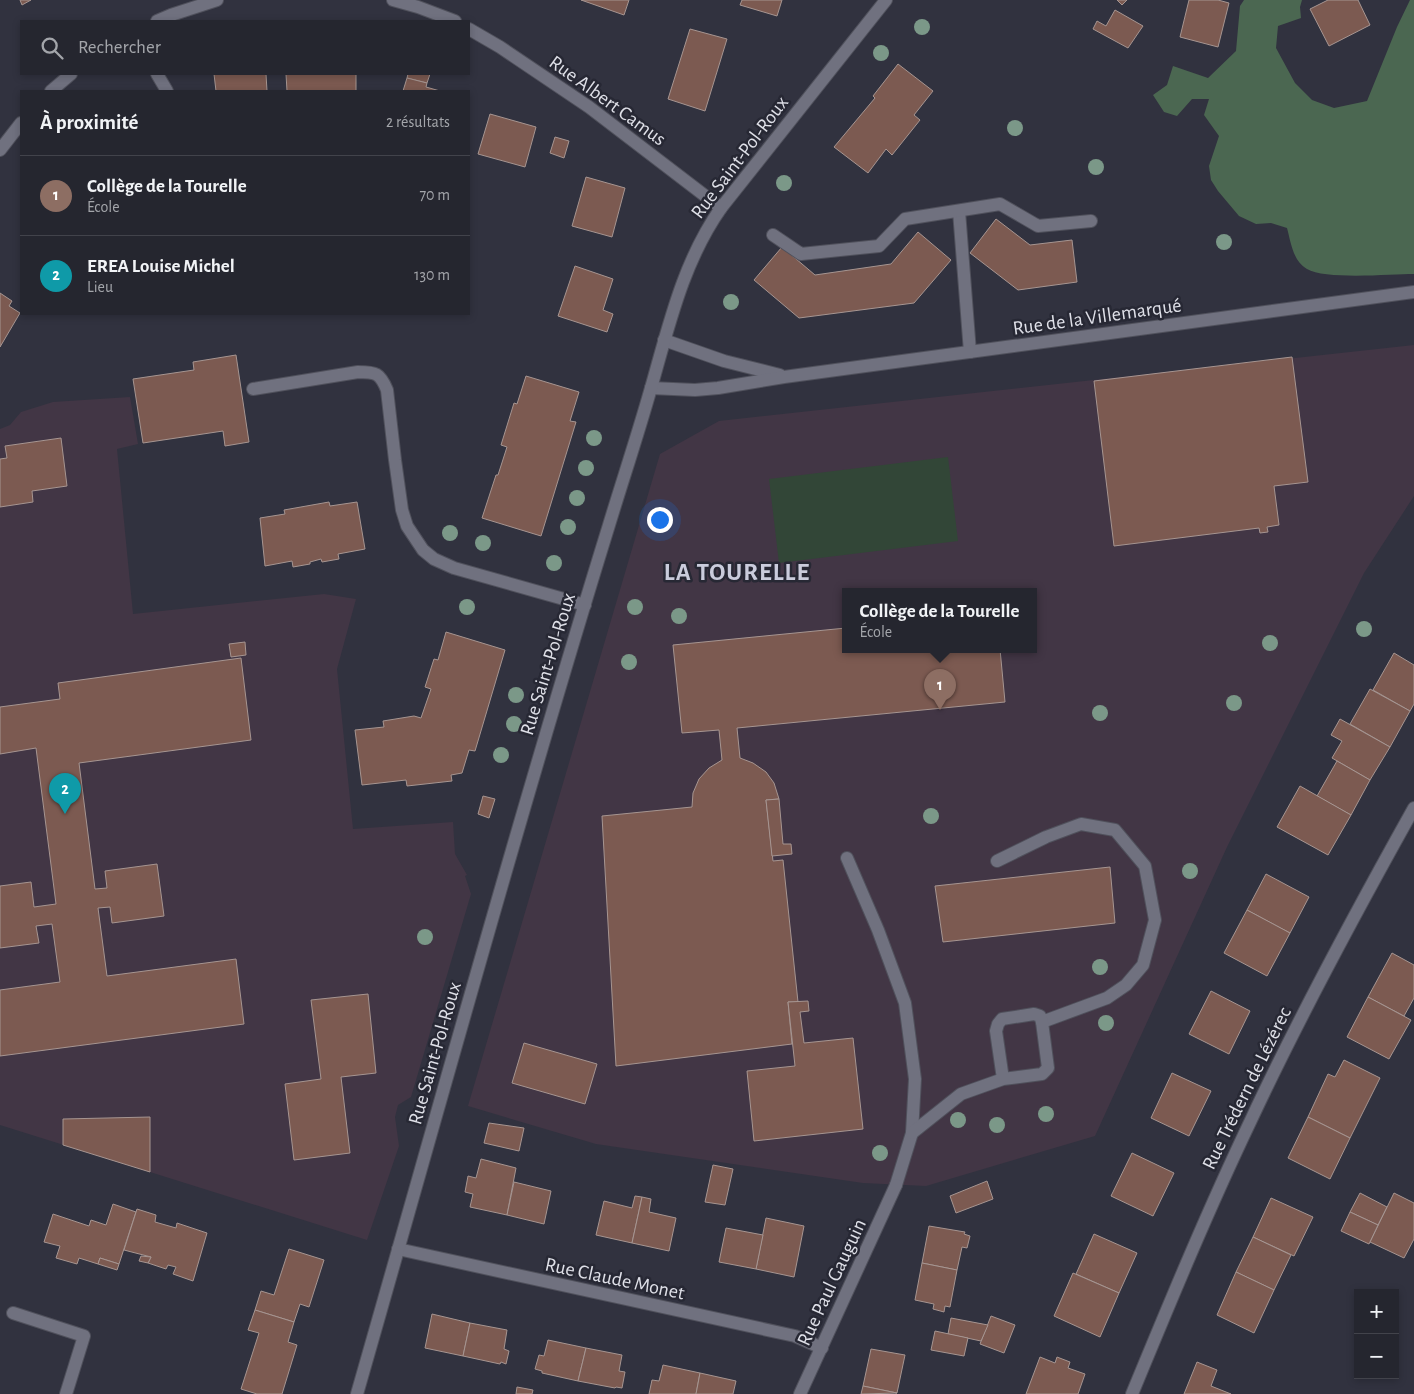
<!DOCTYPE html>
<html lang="fr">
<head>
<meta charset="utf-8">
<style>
  :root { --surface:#25262f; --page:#2d2e37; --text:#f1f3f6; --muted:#a3a5aa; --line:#42434b; --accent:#ea580c }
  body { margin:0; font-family:"Alegreya Sans",sans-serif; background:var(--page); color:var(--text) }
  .controls { position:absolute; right:15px; bottom:15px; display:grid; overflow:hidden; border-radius:0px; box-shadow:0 2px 8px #0003 }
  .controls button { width:45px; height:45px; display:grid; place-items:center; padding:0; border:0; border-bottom:1px solid var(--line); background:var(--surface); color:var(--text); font:25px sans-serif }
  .you { position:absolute; left:659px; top:519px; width:18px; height:18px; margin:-12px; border:4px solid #fff; border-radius:50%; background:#1a73e8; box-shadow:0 0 0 8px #1a73e833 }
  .badge { display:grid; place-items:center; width:32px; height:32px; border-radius:50%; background:var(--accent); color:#fff; font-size:16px; font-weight:700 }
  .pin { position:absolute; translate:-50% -41px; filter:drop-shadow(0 1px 2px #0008) }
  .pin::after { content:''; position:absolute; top:26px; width:18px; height:15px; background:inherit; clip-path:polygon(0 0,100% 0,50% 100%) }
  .popup { position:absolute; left:842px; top:588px; width:195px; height:65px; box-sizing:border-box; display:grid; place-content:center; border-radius:0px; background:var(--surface); filter:drop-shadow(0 1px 4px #0005); font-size:16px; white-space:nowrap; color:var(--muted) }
  .popup b { font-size:19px; color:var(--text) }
  .popup::after { content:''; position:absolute; left:50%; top:100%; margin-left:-10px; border:10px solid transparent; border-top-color:var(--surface) }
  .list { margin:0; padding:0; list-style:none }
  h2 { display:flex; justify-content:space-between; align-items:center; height:65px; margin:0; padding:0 20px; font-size:21px }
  h2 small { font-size:16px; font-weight:400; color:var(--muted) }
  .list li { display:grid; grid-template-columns:32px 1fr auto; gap:15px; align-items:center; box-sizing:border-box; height:80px; padding:0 20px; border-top:1px solid var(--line) }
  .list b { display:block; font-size:19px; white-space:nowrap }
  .list p { margin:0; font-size:16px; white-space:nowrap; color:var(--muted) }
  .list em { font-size:16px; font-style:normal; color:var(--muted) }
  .icon { flex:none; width:28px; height:28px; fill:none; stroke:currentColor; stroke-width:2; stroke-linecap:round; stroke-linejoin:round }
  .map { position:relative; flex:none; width:1414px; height:1394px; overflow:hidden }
  .search { position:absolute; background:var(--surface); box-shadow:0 2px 8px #0003; left:20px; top:20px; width:450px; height:55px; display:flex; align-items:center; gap:12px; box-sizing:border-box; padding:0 18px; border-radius:0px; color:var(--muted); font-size:19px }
  .panel { position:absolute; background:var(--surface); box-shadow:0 2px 8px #0003; left:20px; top:90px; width:450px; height:225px; border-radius:0px }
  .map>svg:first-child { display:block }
  .education { fill:#423645; fill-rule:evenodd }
  .green { fill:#324637 }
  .forest { fill:#4b6751 }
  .building { fill:#7c5a51; stroke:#a69591 }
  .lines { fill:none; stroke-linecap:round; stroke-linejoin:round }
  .service-casing { stroke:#50515c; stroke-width:14 }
  .minor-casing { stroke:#50515c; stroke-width:14 }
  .service { stroke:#70717f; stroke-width:12 }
  .minor { stroke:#70717f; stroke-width:12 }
  .tree { fill:#7b9888 }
  .labels { text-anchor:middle; stroke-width:5; stroke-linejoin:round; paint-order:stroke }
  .street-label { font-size:20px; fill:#dfe0e8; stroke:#272834 }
  .district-label { font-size:25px; font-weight:bold; letter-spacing:1px; fill:#caccdc; stroke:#272834 }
</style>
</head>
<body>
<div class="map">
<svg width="1414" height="1394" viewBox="0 0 1414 1394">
  <rect width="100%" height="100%" fill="#31323f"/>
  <!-- education -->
  <g class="education">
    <path d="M1414 345V496L1364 573 1227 847 1095 1136 926 1186 863 1183 596 1144 468 1106 660 454 719 421ZM846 591H1034V649H846Z"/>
    <path d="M130 397 138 444 117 449 133 614 324 594 356 599 337 669 353 829 453 822 455 854 467 875 465 876 471 894 411 1097 398 1105 395 1117 399 1146 367 1240 0 1125V429L10 425 21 412 53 402Z"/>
  </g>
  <!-- green -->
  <path class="green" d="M948 457 958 541 779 563 769 479Z"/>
  <!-- forest -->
  <path class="forest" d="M1244 0H1302L1300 7 1301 18 1278 26 1276 48 1295 83 1312 100 1334 108 1367 101 1397 27 1410 0H1414V274C1391 274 1325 280 1307 269 1293 261 1291 243 1287 228L1271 223 1256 224 1239 216 1218 191 1211 180 1209 166 1219 136 1204 115 1209 99H1192L1177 116 1164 112 1153 95 1167 85 1173 66 1208 78 1236 51 1240 6Z"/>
  <!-- building -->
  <g class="building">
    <path d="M20 0H31L22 5Z"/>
    <path d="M581 0H629L624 15Z"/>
    <path d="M742 0H782L777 16 740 5Z"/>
    <path d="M1117 0H1127L1122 5Z"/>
    <path d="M1189 0H1218L1229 3 1218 47 1180 37Z"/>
    <path d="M1328 0H1358L1370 25 1329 46 1310 9Z"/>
    <path d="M1115 10 1143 26 1128 48 1093 29 1097 21 1106 26Z"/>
    <path d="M690 29 727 39 705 111 668 99Z"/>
    <path d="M898 64 933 91 914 115 920 120 892 155 886 149 868 173 834 147 875 98 873 96Z"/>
    <path d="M214 74H266L267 91H216Z"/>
    <path d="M286 74H356V91H287Z"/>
    <path d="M408 74H430L427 83 407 78Z"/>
    <path d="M407 78 427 83 426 87 440 91H403Z"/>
    <path d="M490 114 536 127 525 167 478 154Z"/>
    <path d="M555 137 569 141 564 158 550 153Z"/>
    <path d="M586 177 625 188 612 237 572 226Z"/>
    <path d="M996 219 1030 245 1072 240 1077 282 1018 290 970 253Z"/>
    <path d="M918 232 951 260 914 303 799 318 754 280 782 247 815 275 891 264Z"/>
    <path d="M575 266 613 279 603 310 613 314 607 332 558 316Z"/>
    <path d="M0 293 12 301 9 306 20 313 0 347Z"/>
    <path d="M236 355 249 442 225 446 223 431 143 443 133 379 194 370 193 362Z"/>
    <path d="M1292 357 1308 482 1274 486 1279 525 1267 527 1268 532 1260 533 1259 528 1114 546 1094 381Z"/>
    <path d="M526 376 579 392 570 421 576 422 541 536 482 518 496 475H498L507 447 501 445 514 403 517 404Z"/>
    <path d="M61 438 67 486 32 491 33 502 0 507V459L7 458 5 446Z"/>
    <path d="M329 502 330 506 357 502 365 549 338 554 339 559 322 562 321 559 310 562V564L293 567 292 561 265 566 260 518 285 514 284 510Z"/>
    <path d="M846 628V649H1000L1005 702 737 728 740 758 753 763 766 772 774 783 779 799 766 800 773 861 783 860 798 1002H788L792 1044 616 1066 602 816 692 807 693 793 699 779 709 768 722 760 719 730 682 733 673 645Z"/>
    <path d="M446 632 505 650 475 751 469 750 462 773 451 775 452 781 407 786 406 780 362 785 355 730 384 727 383 721 414 716 421 718 431 689 425 687 434 659 438 660Z"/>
    <path d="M245 642 246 655 231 657 229 644Z"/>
    <path d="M1394 653 1414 665V704L1410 711 1373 690Z"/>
    <path d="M241 658 251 740 79 763 95 889 107 888 105 871 157 864 164 916 112 923 110 907 98 908 107 976 236 959 244 1024 0 1056V990L60 982 52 924 36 926 39 943 0 948V886L31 882 34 907 56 904 36 748 0 754V707L60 699 58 683Z"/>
    <path d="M1370 689 1410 711 1390 747 1350 724Z"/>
    <path d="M1340 719 1390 747 1370 780 1332 758 1342 741 1331 735Z"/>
    <path d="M1337 761 1370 780 1351 815 1317 796Z"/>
    <path d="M1300 786 1351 815 1328 855 1277 827Z"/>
    <path d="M483 796 495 799 489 818 478 814Z"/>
    <path d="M779 799 783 844H791L792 854 772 856 766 800Z"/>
    <path d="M1110 867 1115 923 943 942 935 886Z"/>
    <path d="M1266 874 1309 897 1290 933 1247 910Z"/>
    <path d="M1247 910 1290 933 1267 976 1224 953Z"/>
    <path d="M1392 953 1414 965V998L1404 1016 1368 997Z"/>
    <path d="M1211 991 1250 1011 1229 1054 1189 1034Z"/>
    <path d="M368 994 376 1073 341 1077 350 1153 294 1160 285 1084 321 1079 311 1000Z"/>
    <path d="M1368 997 1411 1020 1389 1059 1347 1037Z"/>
    <path d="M808 1001 809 1011 800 1012 804 1043 853 1038 863 1129 754 1141 747 1071 795 1066 788 1002Z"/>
    <path d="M524 1043 597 1064 585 1104 512 1083Z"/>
    <path d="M1344 1060 1380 1078 1350 1138 1308 1117 1328 1074 1335 1077Z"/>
    <path d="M1172 1073 1211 1091 1189 1136 1151 1118Z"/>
    <path d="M150 1117V1172L63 1145V1119Z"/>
    <path d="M1308 1117 1350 1138 1330 1179 1288 1158Z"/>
    <path d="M489 1123 524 1128 519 1151 484 1143Z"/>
    <path d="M1132 1153 1174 1173 1153 1216 1111 1196Z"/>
    <path d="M481 1159 516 1168 507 1215 470 1207 473 1194 465 1192 468 1176 476 1178Z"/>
    <path d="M713 1165 733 1169 725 1205 705 1202Z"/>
    <path d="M987 1181 993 1199 956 1213 950 1196Z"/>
    <path d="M514 1182 551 1191 544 1224 507 1215Z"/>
    <path d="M1360 1193 1387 1207 1378 1225 1350 1212Z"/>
    <path d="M1394 1193 1414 1203V1239L1404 1258 1370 1242Z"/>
    <path d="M635 1196 642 1197 632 1243 596 1235 604 1201 632 1208Z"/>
    <path d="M642 1197 651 1199 649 1212 676 1218 669 1251 632 1243Z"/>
    <path d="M1271 1198 1313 1217 1294 1256 1253 1237Z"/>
    <path d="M113 1204 136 1212 119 1264 100 1258 98 1264 79 1258 77 1264 56 1258 60 1246 44 1242 53 1214 89 1226 91 1220 106 1225Z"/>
    <path d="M137 1209 156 1215 155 1222 176 1228 177 1223 207 1233 193 1281 173 1274 176 1267 168 1265 166 1269 148 1263 151 1257 124 1250Z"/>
    <path d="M1350 1212 1378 1225 1369 1244 1341 1231Z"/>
    <path d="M766 1218 804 1226 794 1277 756 1269Z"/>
    <path d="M929 1226 965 1232 964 1234 970 1236 967 1248 962 1247 957 1270 922 1263Z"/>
    <path d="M726 1228 763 1235 756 1269 719 1262Z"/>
    <path d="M1094 1234 1137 1253 1119 1293 1076 1274Z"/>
    <path d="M1253 1237 1291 1255 1274 1290 1236 1272Z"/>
    <path d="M289 1249 324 1260 309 1307 300 1304 294 1322 255 1310 261 1291 274 1295Z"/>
    <path d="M141 1256 151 1257 148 1263 139 1261Z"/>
    <path d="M100 1258 119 1264 117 1270 98 1264Z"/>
    <path d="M922 1263 957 1270 950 1307 945 1306 944 1312 933 1309 934 1304 915 1300Z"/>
    <path d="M1236 1272 1274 1290 1254 1333 1217 1315Z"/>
    <path d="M1073 1273 1119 1293 1100 1337 1054 1316Z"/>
    <path d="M255 1310 294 1322 288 1342 297 1345 282 1394H257L241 1389 259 1333 248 1330Z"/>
    <path d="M432 1314 470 1323 463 1356 425 1348Z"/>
    <path d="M991 1316 1015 1325 1004 1353 980 1344Z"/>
    <path d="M951 1318 988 1325 981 1341 948 1334Z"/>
    <path d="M470 1323 507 1330 504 1349 509 1351 506 1364 501 1362 500 1364 463 1356Z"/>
    <path d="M935 1331 968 1338 964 1356 931 1350Z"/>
    <path d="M548 1340 586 1348 578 1381 542 1373V1371L535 1369 539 1355 544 1356Z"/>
    <path d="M586 1348 622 1355 619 1371 625 1372 622 1388 616 1387 615 1388 578 1381Z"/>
    <path d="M871 1349 905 1355 897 1393 863 1386Z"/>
    <path d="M1040 1357 1055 1363 1057 1357 1070 1362 1068 1368 1085 1374 1078 1394H1026Z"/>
    <path d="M1197 1362 1217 1370 1211 1386 1231 1394H1184Z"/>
    <path d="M663 1365 700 1373 696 1394H649L652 1380 659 1381Z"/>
    <path d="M700 1373 736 1381 733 1394H696Z"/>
    <path d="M863 1386 897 1393 861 1394Z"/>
    <path d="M517 1387 533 1390 532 1394H516Z"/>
  </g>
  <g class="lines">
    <!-- service casing -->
    <g class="service-casing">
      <g id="service">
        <path d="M959 211 970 352"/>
        <path d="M773 235 801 254 879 246 905 219 1000 204 1038 226 1091 221"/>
        <path d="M847 858 878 930 905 1003 915 1079 912 1133 896 1185"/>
        <path d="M997 861 1046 837 1081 824 1115 830 1145 866 1155 920 1143 965 1126 985 1107 998 1042 1022"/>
        <path d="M912 1133 961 1094 1003 1079 1042 1074 1048 1068 1042 1022 1040 1016 1034 1014 1002 1019 998 1024 996 1031 1003 1079"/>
      </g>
    </g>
    <!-- minor casing -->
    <g class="minor-casing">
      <g id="minor">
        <path d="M393 0 418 7 455 21"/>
        <path d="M157 21 171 15 217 0"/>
        <path d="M469 29 500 47 589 107 721 208"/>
        <path d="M157 74 167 91"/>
        <path d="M51 91 71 74"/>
        <path d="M0 150 21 123"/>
        <path d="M664 340 724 361 780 375"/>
        <path d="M651 388 695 390 718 388 784 377 1414 292"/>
        <path d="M253 389 358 372C376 372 380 373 387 390L395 460 402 510 407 526 423 550 434 559 454 568 585 605"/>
        <path d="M398 1249 795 1336 822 1348"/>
        <path d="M13 1313 84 1336 66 1394"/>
        <path d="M357 1394C440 1104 520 813 609 525 623 479 638 434 651 388 669 325 683 262 721 208L886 0"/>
        <path d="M800 1394 896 1185"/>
        <path d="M1132 1394C1170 1302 1208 1210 1251 1120 1301 1013 1357 910 1414 808"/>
      </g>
    </g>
    <!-- service -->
    <use href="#service" class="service"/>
    <!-- minor -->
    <use href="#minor" class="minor"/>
  </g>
  <!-- trees -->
  <g class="tree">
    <circle cx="922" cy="27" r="8"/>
    <circle cx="881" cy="53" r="8"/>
    <circle cx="1015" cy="128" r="8"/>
    <circle cx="1096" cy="167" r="8"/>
    <circle cx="784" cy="183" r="8"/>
    <circle cx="1224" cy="242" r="8"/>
    <circle cx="731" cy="302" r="8"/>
    <circle cx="594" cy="438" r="8"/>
    <circle cx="586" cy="468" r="8"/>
    <circle cx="577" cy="498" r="8"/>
    <circle cx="568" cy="527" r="8"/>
    <circle cx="450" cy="533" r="8"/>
    <circle cx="483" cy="543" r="8"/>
    <circle cx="554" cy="563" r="8"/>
    <circle cx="467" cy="607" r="8"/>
    <circle cx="635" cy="607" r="8"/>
    <circle cx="679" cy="616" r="8"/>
    <circle cx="1364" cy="629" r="8"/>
    <circle cx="1270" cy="643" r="8"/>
    <circle cx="629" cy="662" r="8"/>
    <circle cx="516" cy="695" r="8"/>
    <circle cx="1234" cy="703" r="8"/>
    <circle cx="1100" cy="713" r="8"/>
    <circle cx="514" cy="724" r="8"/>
    <circle cx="501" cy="755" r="8"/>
    <circle cx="931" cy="816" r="8"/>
    <circle cx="1190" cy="871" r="8"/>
    <circle cx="425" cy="937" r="8"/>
    <circle cx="1100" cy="967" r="8"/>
    <circle cx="1106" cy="1023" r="8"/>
    <circle cx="1046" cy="1114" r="8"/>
    <circle cx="958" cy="1120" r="8"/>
    <circle cx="997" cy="1125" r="8"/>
    <circle cx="880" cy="1153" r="8"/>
  </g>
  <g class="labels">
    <!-- street labels -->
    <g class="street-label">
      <text transform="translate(608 100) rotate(36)" y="7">Rue Albert Camus</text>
      <text transform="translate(739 157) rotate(-53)" y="7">Rue Saint-Pol-Roux</text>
      <text transform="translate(1097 316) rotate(-8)" y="7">Rue de la Villemarqué</text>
      <text transform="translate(547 664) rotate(-73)" y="7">Rue Saint-Pol-Roux</text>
      <text transform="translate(434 1053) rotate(-74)" y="7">Rue Saint-Pol-Roux</text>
      <text transform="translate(1246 1088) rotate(-64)" y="7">Rue Trédern de Lézérec</text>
      <text transform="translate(615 1278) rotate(12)" y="7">Rue Claude Monet</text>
      <text transform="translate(831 1282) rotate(-65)" y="7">Rue Paul Gauguin</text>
    </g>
    <!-- district labels -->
    <g class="district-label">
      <text x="737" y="580">LA TOURELLE</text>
    </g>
  </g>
</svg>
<div class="controls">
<button>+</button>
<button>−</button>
</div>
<div class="you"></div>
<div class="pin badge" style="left:940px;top:710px;background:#8d6e63">1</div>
<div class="popup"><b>Collège de la Tourelle</b>École</div>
<div class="pin badge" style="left:65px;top:814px;background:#0f9aa8">2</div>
<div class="search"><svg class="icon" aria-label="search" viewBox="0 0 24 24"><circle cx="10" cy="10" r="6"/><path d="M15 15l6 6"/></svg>Rechercher</div>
<section class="panel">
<h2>À proximité<small>2 résultats</small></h2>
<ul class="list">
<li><span class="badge" style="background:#8d6e63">1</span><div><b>Collège de la Tourelle</b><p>École</p></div><em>70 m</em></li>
<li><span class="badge" style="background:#0f9aa8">2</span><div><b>EREA Louise Michel</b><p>Lieu</p></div><em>130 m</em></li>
</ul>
</section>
</div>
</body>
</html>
